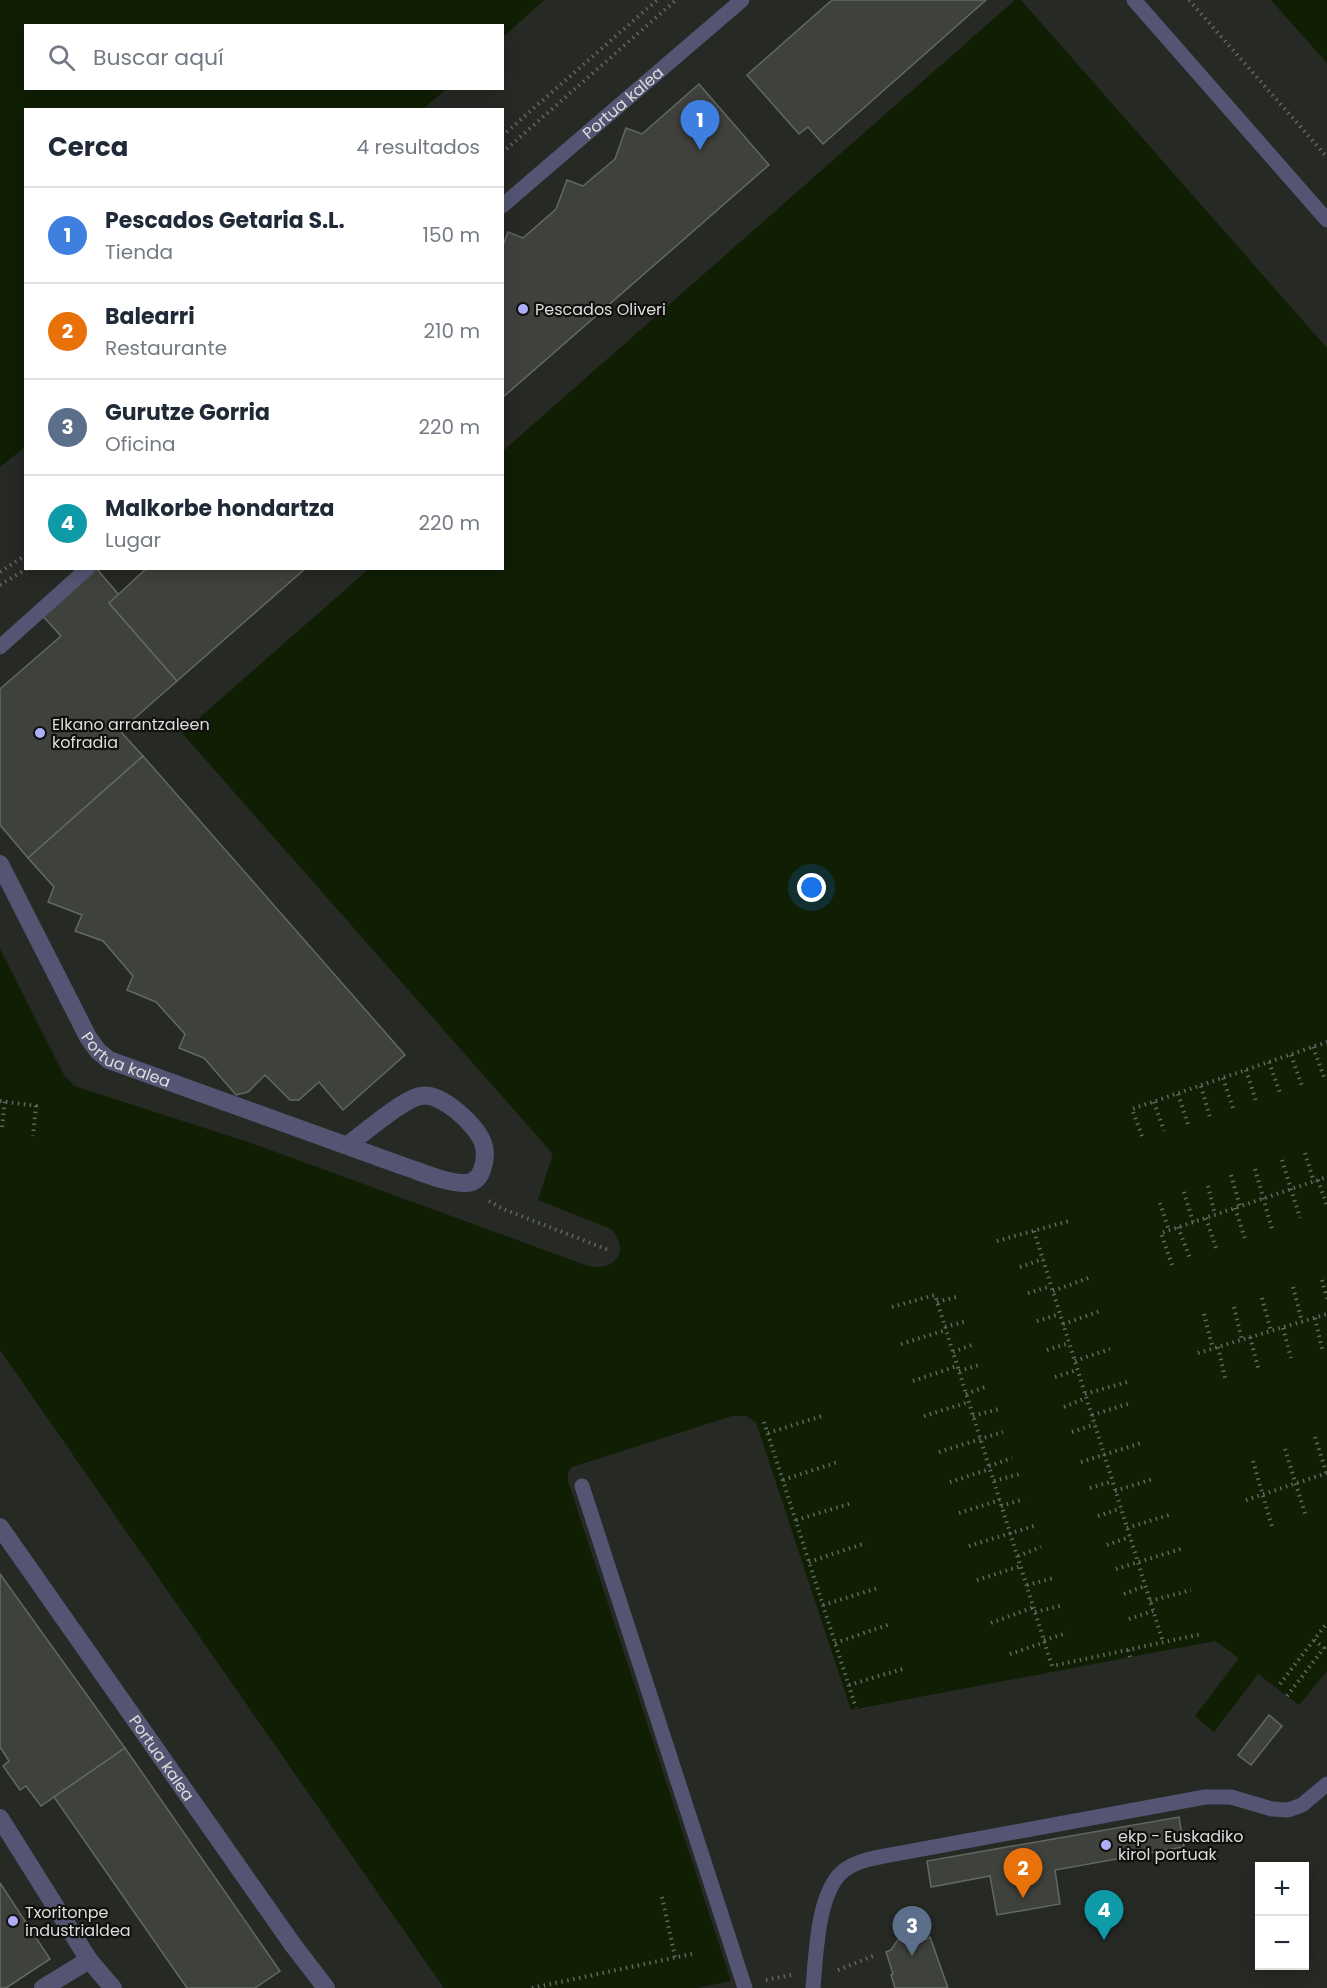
<!DOCTYPE html>
<html lang="es">
<head>
<meta charset="utf-8">
<style>
  :root { --surface:#fff; --page:#f2f2f3; --text:#1f2937; --muted:#747a83; --line:#e0e1e3; --accent:#5f658f }
  body { margin:0; font-family:Poppins,sans-serif; background:var(--page); color:var(--text) }
  .controls { position:absolute; right:18px; bottom:18px; display:grid; overflow:hidden; border-radius:0px; box-shadow:0 3px 15px #0003 }
  .controls button { width:54px; height:54px; display:grid; place-items:center; padding:0; border:0; border-bottom:2px solid var(--line); background:var(--surface); color:var(--text); font:30px sans-serif }
  .you { position:absolute; left:812px; top:888px; width:21px; height:21px; margin:-15px; border:4px solid #fff; border-radius:50%; background:#1a73e8; box-shadow:0 0 0 9px #1a73e833 }
  .badge { display:grid; place-items:center; width:39px; height:39px; border-radius:50%; background:var(--accent); color:#fff; font-size:20px; font-weight:700 }
  .pin { position:absolute; translate:-50% -50px; filter:drop-shadow(0 2px 3px #0008) }
  .pin::after { content:''; position:absolute; top:32px; width:21px; height:18px; background:inherit; clip-path:polygon(0 0,100% 0,50% 100%) }
  .list { margin:0; padding:0; list-style:none }
  h2 { display:flex; justify-content:space-between; align-items:center; height:78px; margin:0; padding:0 24px; font-size:26px }
  h2 small { font-size:20px; font-weight:400; color:var(--muted) }
  .list li { display:grid; grid-template-columns:39px 1fr auto; gap:18px; align-items:center; box-sizing:border-box; height:96px; padding:0 24px; border-top:2px solid var(--line) }
  .list b { display:block; font-size:22px; white-space:nowrap }
  .list p { margin:0; font-size:20px; white-space:nowrap; color:var(--muted) }
  .list em { font-size:20px; font-style:normal; color:var(--muted) }
  .icon { flex:none; width:33px; height:33px; fill:none; stroke:currentColor; stroke-width:2; stroke-linecap:round; stroke-linejoin:round }
  .map { position:relative; flex:none; width:1327px; height:1988px; overflow:hidden }
  .search { position:absolute; background:var(--surface); box-shadow:0 3px 15px #0003; left:24px; top:24px; width:480px; height:66px; display:flex; align-items:center; gap:15px; box-sizing:border-box; padding:0 21px; border-radius:0px; color:var(--muted); font-size:22px }
  .panel { position:absolute; background:var(--surface); box-shadow:0 3px 15px #0003; left:24px; top:108px; width:480px; height:462px; border-radius:0px }
  .map>svg:first-child { display:block }
  .water { fill:#101e04 }
  .building { fill:#3f413c; stroke:#646862; stroke-width:1.5 }
  .lines { fill:none; stroke-linecap:round; stroke-linejoin:round }
  .path { stroke:#646662; stroke-width:4; stroke-dasharray:1.5 4.5; stroke-linecap:butt }
  .lane { stroke:#545573; stroke-width:15 }
  .street { stroke:#545573; stroke-width:18 }
  .poi-dot { fill:#aeaefa; stroke:#10110f; stroke-width:2 }
  .labels { text-anchor:middle; stroke-width:4.5; stroke-linejoin:round; paint-order:stroke }
  .street-label { font-size:16px; fill:#dcddda; stroke:#10110f }
  .poi-label { font-size:16px; fill:#dcddda; stroke:#10110f; text-anchor:start }
</style>
</head>
<body>
<div class="map">
<svg width="1327" height="1988" viewBox="0 0 1327 1988">
  <rect width="100%" height="100%" fill="#262924"/>
  <!-- water -->
  <g class="water">
    <path d="M0 0H544L503 37 502 26H26V88L446 89 422 110H26L25 447 0 467Z"/>
    <path d="M1015 0H1021L1327 348V1671L1299 1705 1258 1674 1214 1732 1195 1716 1239 1658 1215 1641 851 1710 756 1422 746 1416H732L572 1467 568 1472V1481L731 1981 697 1988H444L0 1350V949L64 1075 74 1086 251 1143 588 1266C615 1272 631 1251 611 1229L538 1200 553 1154 182 733 369 569 502 568 503 451Z"/>
    <path d="M1271 0H1327V63Z"/>
  </g>
  <!-- building -->
  <g class="building">
    <path d="M832 0H986L823 144 808 127 799 134 747 75Z"/>
    <path d="M699 84 769 165 502 398V248L508 232 523 238 556 209 567 180 583 186 615 159 626 128 642 134Z"/>
    <path d="M93 568H96L119 595 109 603 177 681 120 731 143 756 28 858 0 825V689L61 636 41 614Z"/>
    <path d="M147 568H306L177 681 109 603Z"/>
    <path d="M143 756 405 1055 343 1110 319 1082 299 1100H290L265 1075 248 1092 236 1095 204 1058 179 1048 185 1034 156 1002 127 990 133 976 103 941 75 931 82 915 48 902 54 887 28 858Z"/>
    <path d="M0 1574 125 1748 41 1806 26 1786 20 1790 3 1766 9 1761 0 1747Z"/>
    <path d="M1269 1715 1282 1726 1251 1765 1238 1755Z"/>
    <path d="M125 1748 280 1971 255 1988H187L54 1797Z"/>
    <path d="M1179 1817 1184 1847 1055 1870 1060 1904 997 1915 990 1876 931 1887 927 1861Z"/>
    <path d="M0 1883 50 1959 6 1988H0Z"/>
    <path d="M912 1933 927 1939 930 1937 948 1988H895L891 1975 893 1974 886 1952 891 1950 897 1941 903 1935Z"/>
  </g>
  <g class="lines">
    <!-- path -->
    <g class="path">
      <path d="M1189 0 1327 157"/>
      <path d="M502 136 657 0"/>
      <path d="M502 153 676 0"/>
      <path d="M0 572 26 555"/>
      <path d="M0 585 28 568"/>
      <path d="M1313 1047 1324 1077"/>
      <path d="M1291 1055 1302 1086"/>
      <path d="M1269 1062 1280 1093"/>
      <path d="M1246 1070 1256 1101"/>
      <path d="M1223 1078 1233 1108"/>
      <path d="M1201 1086 1210 1118"/>
      <path d="M1178 1094 1188 1124"/>
      <path d="M0 1101 36 1106 33 1136"/>
      <path d="M1154 1102 1164 1131"/>
      <path d="M2 1127 5 1101"/>
      <path d="M1142 1136 1132 1109 1327 1042"/>
      <path d="M1305 1153 1314 1182"/>
      <path d="M1282 1160 1300 1218"/>
      <path d="M1255 1169 1272 1229"/>
      <path d="M1231 1175 1240 1206"/>
      <path d="M1318 1180 1327 1206"/>
      <path d="M1208 1186 1215 1215"/>
      <path d="M1184 1192 1193 1222"/>
      <path d="M489 1201 503 1209 611 1251"/>
      <path d="M1160 1203 1169 1231"/>
      <path d="M1235 1208 1245 1239"/>
      <path d="M1206 1218 1217 1251"/>
      <path d="M1178 1227 1190 1258"/>
      <path d="M1034 1231 1163 1642"/>
      <path d="M997 1241 1069 1221"/>
      <path d="M1172 1265 1161 1233 1327 1177"/>
      <path d="M1020 1267 1043 1259"/>
      <path d="M1322 1280 1327 1299"/>
      <path d="M1293 1287 1302 1322"/>
      <path d="M1053 1291 1091 1277"/>
      <path d="M1028 1293 1051 1286"/>
      <path d="M1262 1298 1271 1331"/>
      <path d="M937 1302 960 1296"/>
      <path d="M892 1307 935 1295 1052 1666 1202 1634"/>
      <path d="M1234 1307 1242 1340"/>
      <path d="M1204 1314 1213 1349"/>
      <path d="M1315 1318 1323 1353"/>
      <path d="M1037 1321 1060 1314"/>
      <path d="M1063 1324 1100 1311"/>
      <path d="M945 1327 967 1321"/>
      <path d="M1283 1328 1291 1358"/>
      <path d="M1250 1337 1259 1371"/>
      <path d="M901 1344 946 1330"/>
      <path d="M1218 1347 1225 1378"/>
      <path d="M1047 1350 1069 1343"/>
      <path d="M953 1352 974 1344"/>
      <path d="M1198 1353 1327 1314"/>
      <path d="M1075 1361 1110 1349"/>
      <path d="M959 1371 982 1364"/>
      <path d="M1055 1377 1077 1370"/>
      <path d="M913 1381 957 1366"/>
      <path d="M966 1394 988 1386"/>
      <path d="M1085 1394 1127 1382"/>
      <path d="M1064 1407 1086 1398"/>
      <path d="M1092 1415 1131 1403"/>
      <path d="M924 1416 969 1402"/>
      <path d="M973 1416 999 1409"/>
      <path d="M764 1422 856 1708"/>
      <path d="M1072 1432 1095 1424"/>
      <path d="M768 1433 825 1415"/>
      <path d="M1315 1437 1327 1475"/>
      <path d="M1285 1449 1306 1517"/>
      <path d="M939 1452 1003 1432"/>
      <path d="M1253 1461 1272 1527"/>
      <path d="M1081 1462 1141 1443"/>
      <path d="M989 1466 1012 1458"/>
      <path d="M783 1480 838 1462"/>
      <path d="M994 1481 1020 1474"/>
      <path d="M950 1482 990 1469"/>
      <path d="M1090 1488 1113 1481"/>
      <path d="M1115 1491 1153 1479"/>
      <path d="M1246 1500 1327 1473"/>
      <path d="M1001 1506 1024 1499"/>
      <path d="M959 1513 1000 1500"/>
      <path d="M1098 1516 1121 1508"/>
      <path d="M796 1520 852 1503"/>
      <path d="M1127 1528 1169 1515"/>
      <path d="M1107 1545 1130 1537"/>
      <path d="M969 1546 1034 1526"/>
      <path d="M1018 1556 1041 1547"/>
      <path d="M809 1562 866 1543"/>
      <path d="M1116 1569 1181 1549"/>
      <path d="M977 1580 1021 1566"/>
      <path d="M1027 1585 1054 1578"/>
      <path d="M1124 1594 1145 1586"/>
      <path d="M1150 1601 1191 1590"/>
      <path d="M823 1605 878 1588"/>
      <path d="M1035 1612 1060 1606"/>
      <path d="M1129 1619 1153 1611"/>
      <path d="M991 1623 1034 1607"/>
      <path d="M1044 1640 1067 1633"/>
      <path d="M835 1643 890 1624"/>
      <path d="M1128 1650 1130 1657"/>
      <path d="M1010 1654 1045 1642"/>
      <path d="M1280 1684 1327 1623"/>
      <path d="M849 1685 906 1668"/>
      <path d="M1287 1696 1324 1648 1314 1640"/>
      <path d="M662 1897 675 1957"/>
      <path d="M838 1970 873 1956"/>
      <path d="M766 1980 791 1975"/>
      <path d="M532 1988 692 1954"/>
    </g>
    <!-- lane -->
    <g class="lane">
      <path d="M1134 0 1327 220"/>
      <path id="s1" d="M502 206 742 0"/>
      <path d="M0 647 88 568"/>
      <path d="M582 1486 745 1988"/>
      <path d="M813 1988C816 1956 817 1888 846 1869 859 1860 875 1858 890 1855L1205 1797H1231L1272 1809 1288 1810 1302 1805 1327 1784"/>
    </g>
    <!-- street -->
    <g class="street">
      <path id="s2" d="M0 864 88 1037 98 1051 109 1060 403 1166C422 1172 445 1183 465 1183 474 1183 479 1178 482 1170 485 1162 486 1152 483 1143 477 1125 440 1091 420 1096 402 1100 365 1132 348 1145"/>
      <path id="s3" d="M0 1527 293 1945 326 1988"/>
      <path d="M0 1818 89 1960 113 1988"/>
      <path d="M43 1988 89 1960"/>
    </g>
  </g>
  <!-- markers -->
  <g class="poi-dot">
    <circle cx="523" cy="309" r="6"/>
    <circle cx="40" cy="733" r="6"/>
    <circle cx="1106" cy="1845" r="6"/>
    <circle cx="13" cy="1921" r="6"/>
  </g>
  <g class="labels">
    <!-- street labels -->
    <g class="street-label">
      <text dy="6" stroke="none"><textPath href="#s1" startOffset="159">Portua kalea</textPath></text>
      <text dy="6" stroke="none"><textPath href="#s2" startOffset="240">Portua kalea</textPath></text>
      <text dy="6" stroke="none"><textPath href="#s3" startOffset="282">Portua kalea</textPath></text>
    </g>
    <!-- poi labels -->
    <g class="poi-label">
      <text x="535" y="315">Pescados Oliveri</text>
      <text x="52" y="730">Elkano arrantzaleen<tspan x="52" dy="18">kofradia</tspan></text>
      <text x="1118" y="1842">ekp - Euskadiko<tspan x="1118" dy="18">kirol portuak</tspan></text>
      <text x="25" y="1918">Txoritonpe<tspan x="25" dy="18">industrialdea</tspan></text>
    </g>
  </g>
</svg>
<div class="controls">
<button>+</button>
<button>−</button>
</div>
<div class="you"></div>
<div class="pin badge" style="left:700px;top:150px;background:#3f7fe0">1</div>
<div class="pin badge" style="left:1023px;top:1898px;background:#e8710a">2</div>
<div class="pin badge" style="left:912px;top:1956px;background:#5c6f8a">3</div>
<div class="pin badge" style="left:1104px;top:1940px;background:#0f9aa8">4</div>
<div class="search"><svg class="icon" aria-label="search" viewBox="0 0 24 24"><circle cx="10" cy="10" r="6"/><path d="M15 15l6 6"/></svg>Buscar aquí</div>
<section class="panel">
<h2>Cerca<small>4 resultados</small></h2>
<ul class="list">
<li><span class="badge" style="background:#3f7fe0">1</span><div><b>Pescados Getaria S.L.</b><p>Tienda</p></div><em>150 m</em></li>
<li><span class="badge" style="background:#e8710a">2</span><div><b>Balearri</b><p>Restaurante</p></div><em>210 m</em></li>
<li><span class="badge" style="background:#5c6f8a">3</span><div><b>Gurutze Gorria</b><p>Oficina</p></div><em>220 m</em></li>
<li><span class="badge" style="background:#0f9aa8">4</span><div><b>Malkorbe hondartza</b><p>Lugar</p></div><em>220 m</em></li>
</ul>
</section>
</div>
</body>
</html>
